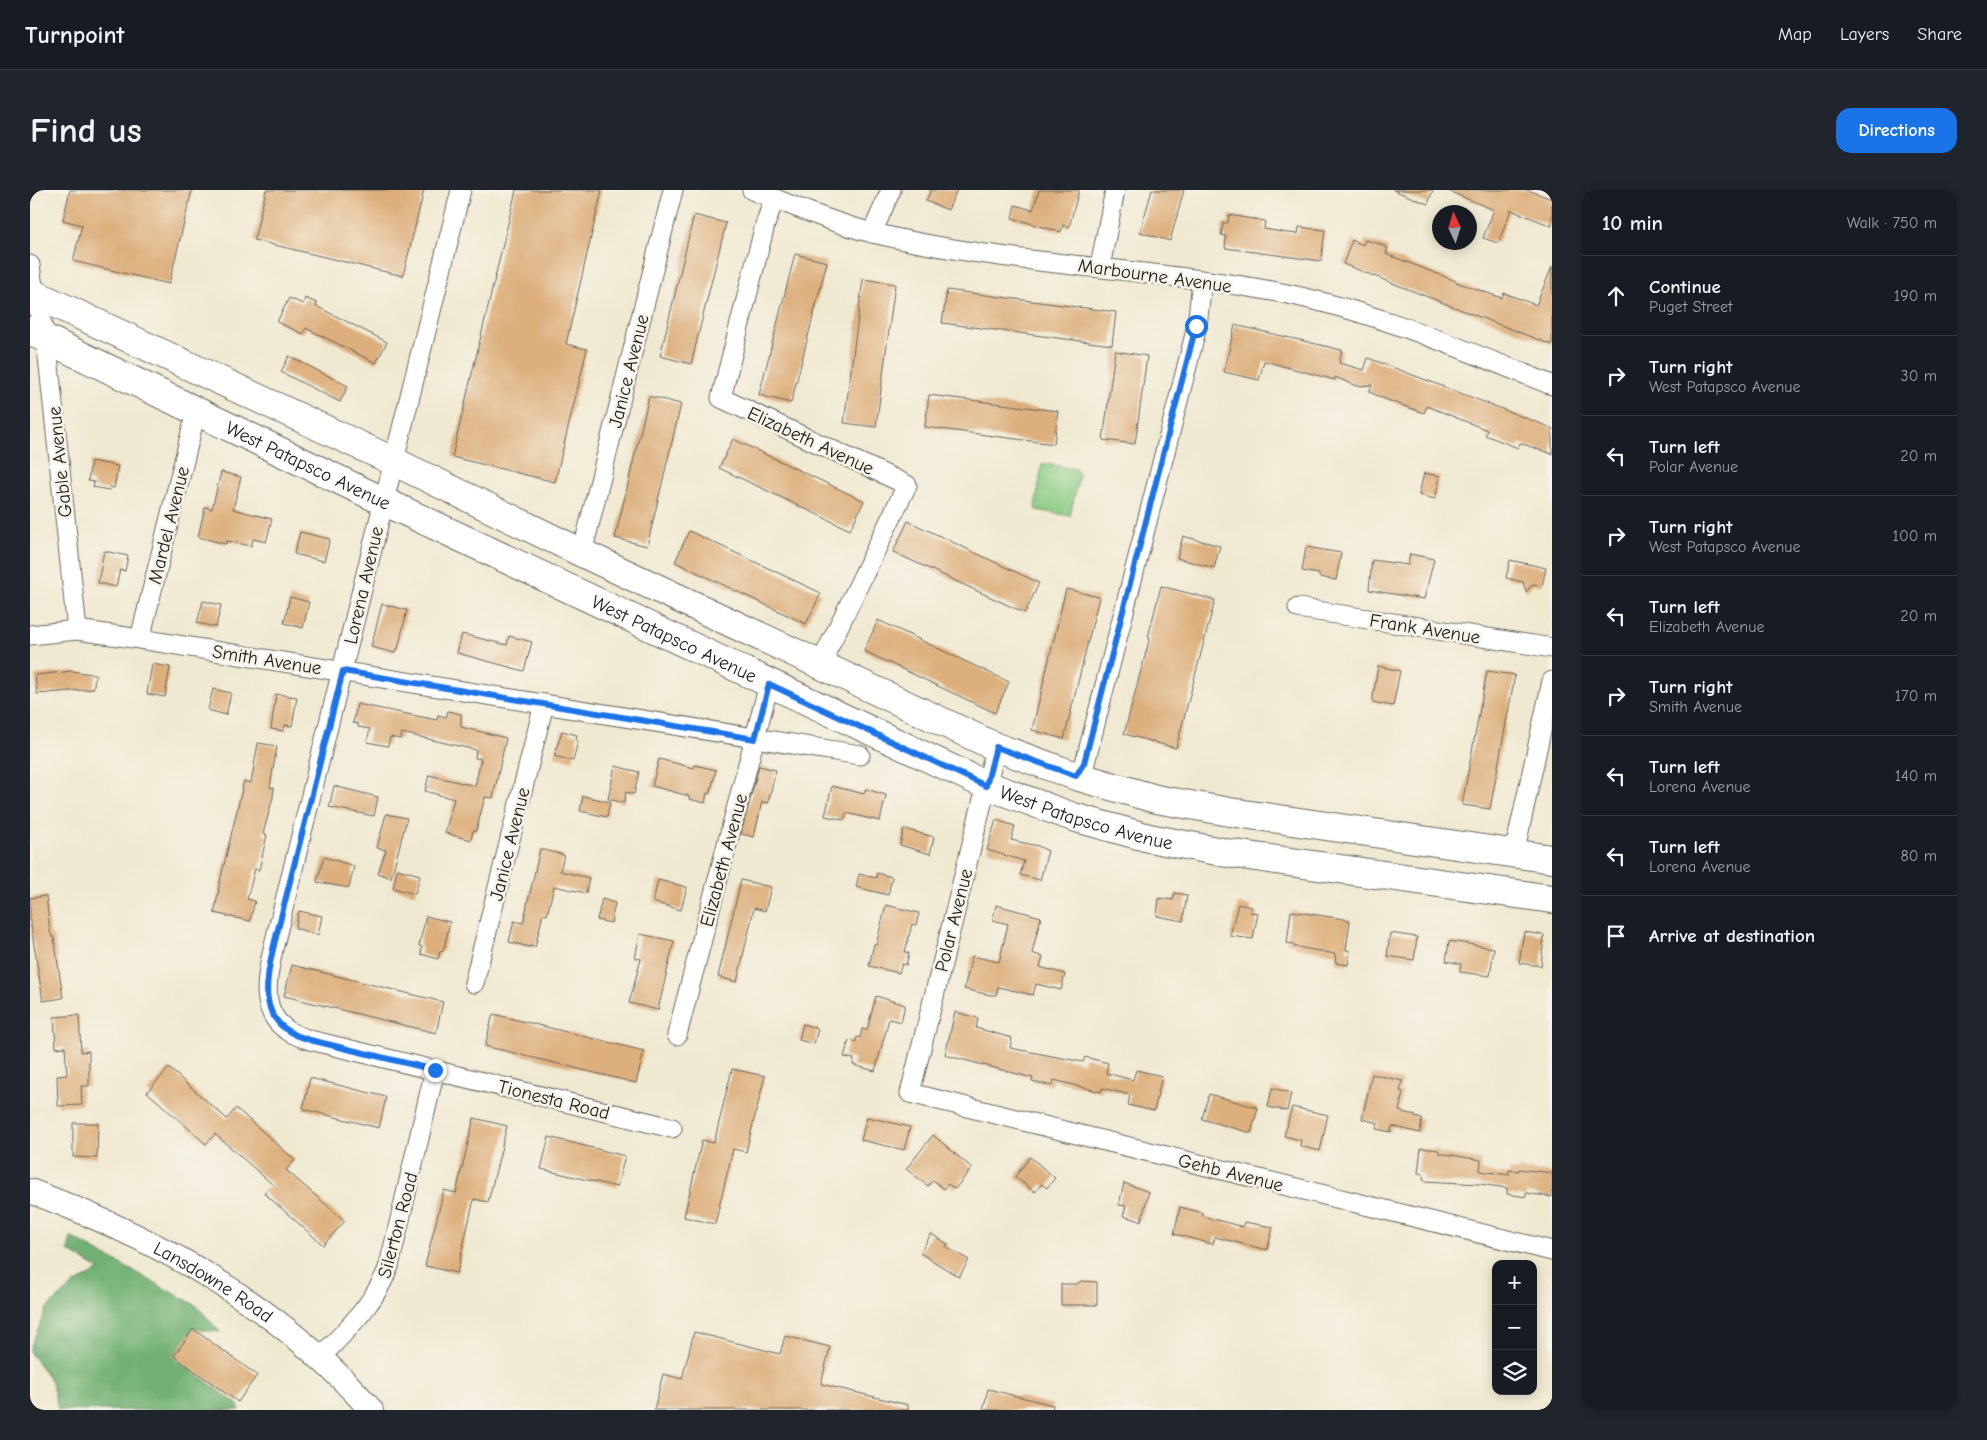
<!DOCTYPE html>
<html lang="en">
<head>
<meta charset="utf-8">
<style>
  :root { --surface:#171b24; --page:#20242c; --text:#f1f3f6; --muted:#9ea1a6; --line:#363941; --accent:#1a73e8 }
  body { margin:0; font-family:"Comic Neue",sans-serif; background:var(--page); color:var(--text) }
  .controls { position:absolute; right:15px; bottom:15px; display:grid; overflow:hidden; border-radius:10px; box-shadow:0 2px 12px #0003 }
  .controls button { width:45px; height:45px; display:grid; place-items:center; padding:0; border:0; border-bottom:1px solid var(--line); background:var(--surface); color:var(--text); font:25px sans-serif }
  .compass { position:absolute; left:1402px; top:15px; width:45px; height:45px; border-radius:50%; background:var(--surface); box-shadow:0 2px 12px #0003; rotate:356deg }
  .stop { position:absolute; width:15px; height:15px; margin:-11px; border:4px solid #1a73e8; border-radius:50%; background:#fff }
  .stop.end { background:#1a73e8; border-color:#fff; box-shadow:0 1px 5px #0008 }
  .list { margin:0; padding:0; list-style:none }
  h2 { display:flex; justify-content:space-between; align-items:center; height:65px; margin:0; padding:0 20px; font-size:21px }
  h2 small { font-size:16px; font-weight:400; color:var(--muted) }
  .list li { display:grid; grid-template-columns:32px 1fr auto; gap:15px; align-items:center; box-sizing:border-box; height:80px; padding:0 20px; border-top:1px solid var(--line) }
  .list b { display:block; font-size:19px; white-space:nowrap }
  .list p { margin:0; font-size:16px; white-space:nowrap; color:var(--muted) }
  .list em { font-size:16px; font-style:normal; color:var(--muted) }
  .icon { flex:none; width:28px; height:28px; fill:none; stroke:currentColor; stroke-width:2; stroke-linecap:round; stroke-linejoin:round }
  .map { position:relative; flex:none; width:1522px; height:1220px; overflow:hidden; border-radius:15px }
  header { display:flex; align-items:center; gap:30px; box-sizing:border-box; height:70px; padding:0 25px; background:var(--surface); border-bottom:1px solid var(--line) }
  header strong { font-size:24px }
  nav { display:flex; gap:28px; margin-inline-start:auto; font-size:18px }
  .intro { display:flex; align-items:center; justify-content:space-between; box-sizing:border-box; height:120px; padding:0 30px }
  h1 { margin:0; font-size:35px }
  .button { padding:12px 22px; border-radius:15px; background:var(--accent); color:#fff; font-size:18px; font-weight:700 }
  main { display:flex; gap:30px; padding:0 30px }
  aside { flex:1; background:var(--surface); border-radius:15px; box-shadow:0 2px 12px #0003 }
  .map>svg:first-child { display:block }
  .green { fill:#8ccc84; stroke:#547450 }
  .forest { fill:#71b072; stroke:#466647 }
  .building { fill:#ddaf7c }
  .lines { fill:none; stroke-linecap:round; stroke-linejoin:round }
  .minor-casing { stroke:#66645c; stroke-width:21 }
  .tertiary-casing { stroke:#66645c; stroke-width:26 }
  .primary-casing { stroke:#66645c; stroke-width:30 }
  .minor { stroke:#fff; stroke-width:19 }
  .tertiary { stroke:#fff; stroke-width:24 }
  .primary { stroke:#fff; stroke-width:28 }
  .route { stroke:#1a73e8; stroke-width:6 }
  .labels { text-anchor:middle; stroke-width:5; stroke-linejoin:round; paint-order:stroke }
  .street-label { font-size:19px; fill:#1c1c1c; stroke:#f7f3e8 }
</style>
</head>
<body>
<header>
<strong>Turnpoint</strong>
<nav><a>Map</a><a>Layers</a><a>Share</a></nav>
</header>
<div class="intro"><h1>Find us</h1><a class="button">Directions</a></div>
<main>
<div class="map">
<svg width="1522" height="1220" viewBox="0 0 1522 1220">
  <rect width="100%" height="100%" fill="#f7f3e8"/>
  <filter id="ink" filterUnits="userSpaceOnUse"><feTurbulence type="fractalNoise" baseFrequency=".02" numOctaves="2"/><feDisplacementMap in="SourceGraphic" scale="10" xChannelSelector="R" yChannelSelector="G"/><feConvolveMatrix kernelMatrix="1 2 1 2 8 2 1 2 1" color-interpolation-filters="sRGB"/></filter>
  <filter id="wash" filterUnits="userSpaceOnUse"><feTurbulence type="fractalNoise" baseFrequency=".0096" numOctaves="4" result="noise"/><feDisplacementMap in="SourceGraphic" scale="20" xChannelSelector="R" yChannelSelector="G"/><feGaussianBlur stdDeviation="1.12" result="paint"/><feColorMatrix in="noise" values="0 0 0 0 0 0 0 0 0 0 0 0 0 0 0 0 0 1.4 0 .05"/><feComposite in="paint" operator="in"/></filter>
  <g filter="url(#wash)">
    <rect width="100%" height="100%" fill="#f0e9d2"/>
    <!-- green -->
    <path class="green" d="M1016 274 1045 279 1049 285 1040 326 1007 320 1005 319 1012 275Z"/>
    <!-- forest -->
    <path class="forest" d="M41 1047 167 1116 190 1142 164 1139 143 1167 207 1214 210 1220H28L21 1190 0 1163V1158L17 1118 44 1094 70 1080 38 1061Z"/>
    <g id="blocks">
      <!-- building -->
      <g class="building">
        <path d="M40 0H162L139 94 43 71 52 35 33 30Z"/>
        <path d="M236 0H394L373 86 224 50Z"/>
        <path d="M486 0H572L536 154 557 159 525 292 422 267Z"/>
        <path d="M901 0H927L918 20 896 11Z"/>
        <path d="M1009 0H1049L1039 37 1033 35 1031 42 982 28 985 15 1003 20Z"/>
        <path d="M1122 0H1154L1140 51 1110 42Z"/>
        <path d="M1363 0H1403L1398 14Z"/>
        <path d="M1416 0H1498L1522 9V36L1481 20 1468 53 1453 48 1464 20Z"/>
        <path d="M664 25 696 33 661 174 630 166Z"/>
        <path d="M1199 25 1235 31 1234 39 1258 43 1268 44 1269 37 1295 40 1291 71 1195 58 1196 46 1191 45 1193 33H1198Z"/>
        <path d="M1322 50 1333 55 1335 50 1347 53 1358 58 1356 64 1426 91V92L1472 108 1474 103 1506 115 1522 77V155L1313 74Z"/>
        <path d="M765 64 797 72 761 213 729 205Z"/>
        <path d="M833 89 865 94 846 237 814 233Z"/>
        <path d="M917 100 1086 122 1082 155 912 133Z"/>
        <path d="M259 108 273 114 275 108 287 113 286 116 357 152 346 173 276 138 273 144 247 132Z"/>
        <path d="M1205 135 1312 160 1309 173 1334 180 1338 168 1522 238V264L1490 253 1488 258 1455 245 1457 240 1397 216 1394 223 1360 211 1339 202 1342 195 1327 196 1305 187V190L1234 171 1229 190 1194 182Z"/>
        <path d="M1085 161 1117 166 1105 254 1073 250Z"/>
        <path d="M259 166 318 196 310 212 251 182Z"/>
        <path d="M899 205 1028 221 1024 254 895 237Z"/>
        <path d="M619 206 651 214 617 356 585 348Z"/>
        <path d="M703 249 834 311 820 340 689 278Z"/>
        <path d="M61 271 88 276 84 298 80 297 79 300 63 297 64 292 58 291Z"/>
        <path d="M191 282 211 287 203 319 242 329 236 352 223 349 221 356 197 351 196 354 168 347 175 317 182 319Z"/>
        <path d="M1394 283 1410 286 1405 309 1389 305Z"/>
        <path d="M878 331 1009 393 995 423 863 362Z"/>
        <path d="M659 341 791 403 776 434 645 372Z"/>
        <path d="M270 342 300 349 294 371 264 364Z"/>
        <path d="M1153 346 1190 356 1184 378 1147 368Z"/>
        <path d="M1276 357 1311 363 1306 390 1289 387V384L1272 381Z"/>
        <path d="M74 361 98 366 95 381 90 380 86 397 68 393Z"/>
        <path d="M1380 364 1404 369 1394 409 1339 400 1342 370 1378 375Z"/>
        <path d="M1480 370 1516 378 1512 396 1503 394 1496 402 1493 392 1476 388Z"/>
        <path d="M1131 396 1185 410 1146 558 1094 544 1120 447H1118Z"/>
        <path d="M1036 399 1069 407 1034 549 1002 540Z"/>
        <path d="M260 407 279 412 273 438 254 433Z"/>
        <path d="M173 411 191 415 186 437 167 433Z"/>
        <path d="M352 414 377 420 368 459H366L365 463 341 457Z"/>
        <path d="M848 430 979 492 965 523 834 461Z"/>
        <path d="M432 444 477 455 479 446 502 452 494 481 427 463Z"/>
        <path d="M122 474 140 477 135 507 117 504Z"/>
        <path d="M1348 476 1370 481 1363 516 1342 512Z"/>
        <path d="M43 481 66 485 63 499 7 504 5 485Z"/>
        <path d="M1457 481 1485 485 1460 619 1432 615Z"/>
        <path d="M183 499 201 503 196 525 178 520Z"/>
        <path d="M246 504 267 507 262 536 255 535 254 541 241 539Z"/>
        <path d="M327 514 407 530 408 525 416 527 418 521 431 524V537L476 548 463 608 455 607 446 641H443L441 650 415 643 424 609 395 601 399 585 445 596 451 569 445 568 446 560 372 543 371 549 360 547 358 556 337 552 340 539 328 537V534L323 533Z"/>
        <path d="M532 541 547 545 546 550 548 551 543 571 524 566Z"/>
        <path d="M228 553 247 556 240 597 244 598 243 607 233 644 237 645 229 680 225 679 217 709 225 711 220 731 184 723 189 700H188L214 591 221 593Z"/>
        <path d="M629 569 664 578 665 575 686 580 680 604 677 603 675 613 659 609V606L622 596Z"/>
        <path d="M585 576 609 582 604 604 596 602 594 613 578 609Z"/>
        <path d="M729 576 746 580 738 613 732 612 724 647 711 644Z"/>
        <path d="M304 596 348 607 344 626 299 617Z"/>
        <path d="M802 596 834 604 835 599 856 605 850 631 816 623 814 630 795 626Z"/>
        <path d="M553 606 580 612 577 627 550 621Z"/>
        <path d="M356 624 377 628 361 688 348 683 356 660 347 658Z"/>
        <path d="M966 630 985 636 981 650 1008 656 1018 661 1010 690 990 685 994 671 957 660Z"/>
        <path d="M874 639 904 647 900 664 870 655Z"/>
        <path d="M510 659 534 665 530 681 559 688 556 703 524 696 517 725 513 724 505 757 500 756V757L479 752 484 731 493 733Z"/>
        <path d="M294 667 324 676 319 698 287 692Z"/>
        <path d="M367 679 390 685 385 704 363 698Z"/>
        <path d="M847 683 862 687 858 705 826 697 829 684 846 688Z"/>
        <path d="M628 690 657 697 651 720 623 712Z"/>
        <path d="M711 690 741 697 735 721 724 718 707 792 688 787Z"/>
        <path d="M1145 703 1157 705 1153 731 1127 726 1129 708 1143 710Z"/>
        <path d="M16 706 20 741 22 747H24L33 808 13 811 0 730V708Z"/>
        <path d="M572 709 585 713 581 733 567 730Z"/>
        <path d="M1208 714 1222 717 1220 722 1228 723 1223 749 1200 746Z"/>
        <path d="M856 715 889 723 886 735 882 734 875 762 879 763 876 775 872 774 869 783 839 776 844 754 846 755Z"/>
        <path d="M966 715 1011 727 1002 763 1013 767 1010 777 1035 784 1031 800 1006 794 1003 805 968 797 966 805H960L934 799 942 766 969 772 978 734 963 730Z"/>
        <path d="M269 721 292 726 288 745 265 738Z"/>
        <path d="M1261 721 1320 730 1316 760 1320 761 1318 775 1306 773 1305 764 1267 757H1264V754L1257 753Z"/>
        <path d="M396 726 420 732 413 762 410 761 408 769 391 764 392 757 389 756Z"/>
        <path d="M1494 742 1514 745 1511 776 1489 773Z"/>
        <path d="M1360 743 1387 747 1384 770 1357 766Z"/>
        <path d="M610 744 644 751 628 820 599 813 611 769 605 768Z"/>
        <path d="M1419 751 1464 758 1460 786 1430 782 1431 774 1416 771Z"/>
        <path d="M262 775 413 812 406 843 254 806Z"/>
        <path d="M846 806 875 815 871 832 859 829 845 881 823 875 824 869 814 867 819 850 826 852 827 847 830 848 832 839 837 840Z"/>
        <path d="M925 822 948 828 946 838 982 848 980 858 1053 872 1055 867 1078 873 1076 883 1103 890 1106 880 1132 886 1124 921 1098 915 1100 905 1072 898 1071 902 1024 890 1022 896 1002 891 1003 888 915 865Z"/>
        <path d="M463 824 614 861 606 893 455 856Z"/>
        <path d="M49 825 51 862 59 861V896H51L52 915 28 916 27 886 37 885 35 857 26 858 24 827Z"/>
        <path d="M773 834 788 839 784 854 769 850Z"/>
        <path d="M139 878 197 929 206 918 265 970 256 980 315 1031 293 1055 234 1003 242 994 185 944 176 954 117 902Z"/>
        <path d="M702 879 735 886 716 962 703 959 685 1034 654 1027 672 950 684 953Z"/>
        <path d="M1342 884 1373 891 1370 901 1373 902 1369 921 1385 925V927L1392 929 1390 943 1362 936 1361 942 1346 939 1348 933 1332 929Z"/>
        <path d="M280 888 356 907 349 938 273 919Z"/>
        <path d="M1242 898 1261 903 1257 921 1238 917Z"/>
        <path d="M1179 904 1228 918 1221 943 1172 929Z"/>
        <path d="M1262 917 1298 925 1290 961 1270 956 1271 950 1254 946Z"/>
        <path d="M837 927 880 937 874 960 831 950Z"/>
        <path d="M444 928 477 936 458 1012 444 1009 427 1083 395 1076 414 1000 426 1003Z"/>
        <path d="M43 933H68L67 968 43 967Z"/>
        <path d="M903 945 942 978 925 999 918 994 914 999 903 990 898 996 876 979Z"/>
        <path d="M519 947 595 966 587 997 511 979Z"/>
        <path d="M1391 958 1409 960V963L1451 970 1450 981 1479 985V980L1489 981V979L1522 983V1007L1496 1003V1007L1477 1004V998L1450 994 1394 991 1393 984 1388 983Z"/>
        <path d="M1000 967 1025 988 1017 998 1012 994 1005 1002 985 987Z"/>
        <path d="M1094 993 1119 1002 1111 1031 1093 1026 1096 1016 1089 1015Z"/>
        <path d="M1150 1017 1173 1023 1172 1026 1213 1037 1214 1032 1243 1037 1237 1060 1185 1047 1183 1054 1144 1044Z"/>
        <path d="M901 1044 918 1054 916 1057 939 1070 929 1087 890 1063Z"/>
        <path d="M1051 1091 1067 1092V1115H1031V1094H1047Z"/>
        <path d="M163 1139 227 1185 208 1212 144 1166Z"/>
        <path d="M664 1142 750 1164 755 1146 800 1157 791 1194 878 1215V1220H624L633 1184 652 1189Z"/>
        <path d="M958 1199 1023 1215 1022 1220H953Z"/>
      </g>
    </g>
  </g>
  <g filter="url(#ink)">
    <use href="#blocks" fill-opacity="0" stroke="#66645c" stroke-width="1"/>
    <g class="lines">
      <!-- minor casing -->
      <g class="minor-casing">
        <g id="minor">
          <path d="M431 0 244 755C237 786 227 825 262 843 267 846 274 848 280 850L642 938"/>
          <path d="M722 0C762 15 802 33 843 43 976 75 1113 77 1247 102 1343 120 1431 159 1522 195"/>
          <path d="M744 9 735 35 691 208 877 295 790 475"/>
          <path d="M842 43 861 0"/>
          <path d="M0 75 4 104 16 148 47 440"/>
          <path d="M1070 77 1085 0"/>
          <path d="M552 363 643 0"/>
          <path d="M1268 418 1522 458"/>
          <path d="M0 445 47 440 110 449 830 565"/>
          <path d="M110 449 166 222"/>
          <path d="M966 557 880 903 1522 1061"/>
          <path d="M1046 586 1055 573 1157 176 1167 136 1172 91"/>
          <path d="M1484 664 1522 491"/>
          <path d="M444 793 514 514"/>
          <path d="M647 845 739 494"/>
          <path d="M289 1169C316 1140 345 1114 359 1076L405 880"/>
        </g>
      </g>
      <!-- tertiary casing -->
      <g class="tertiary-casing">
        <g id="tertiary">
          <path id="s1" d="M0 1001C126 1048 252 1117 341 1220"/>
        </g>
      </g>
      <!-- primary casing -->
      <g class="primary-casing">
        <g id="primary">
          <path d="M0 102 363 271 552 363 966 557 1046 586 1126 609 1200 622 1522 669"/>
          <path id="s2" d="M0 141 353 311 956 595 1043 627 1119 648 1197 663 1522 709"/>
        </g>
      </g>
      <!-- minor -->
      <use href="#minor" class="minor"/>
      <!-- tertiary -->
      <use href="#tertiary" class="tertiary"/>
      <!-- primary -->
      <use href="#primary" class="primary"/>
    </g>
  </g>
  <g class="lines" filter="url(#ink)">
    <!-- route -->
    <path class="route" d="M405 880 280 850C274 848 267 846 262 843 227 825 237 786 244 755L313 481 725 549 739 494 956 596 966 557 1046 586 1054 573 1166 136"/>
  </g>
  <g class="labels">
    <!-- street labels -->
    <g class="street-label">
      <text transform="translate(1125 85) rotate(8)" y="7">Marbourne Avenue</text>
      <text transform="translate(598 181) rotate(-76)" y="7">Janice Avenue</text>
      <text transform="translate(781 250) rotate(25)" y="7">Elizabeth Avenue</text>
      <text transform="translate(29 272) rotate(-96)" y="7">Gable Avenue</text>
      <text dy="7" stroke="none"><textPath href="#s2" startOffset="309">West Patapsco Avenue</textPath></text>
      <text transform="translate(138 335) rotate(-76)" y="7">Mardel Avenue</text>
      <text transform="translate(333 395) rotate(-77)" y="7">Lorena Avenue</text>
      <text transform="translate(1395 438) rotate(9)" y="7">Frank Avenue</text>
      <text dy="7" stroke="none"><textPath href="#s2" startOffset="714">West Patapsco Avenue</textPath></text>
      <text transform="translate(237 469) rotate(9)" y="7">Smith Avenue</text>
      <text dy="7" stroke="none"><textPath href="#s2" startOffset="1164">West Patapsco Avenue</textPath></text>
      <text transform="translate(479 654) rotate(-76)" y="7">Janice Avenue</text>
      <text transform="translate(693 670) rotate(-75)" y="7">Elizabeth Avenue</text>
      <text transform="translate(923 730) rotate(-76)" y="7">Polar Avenue</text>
      <text transform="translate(524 909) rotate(14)" y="7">Tionesta Road</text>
      <text transform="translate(1201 982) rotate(14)" y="7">Gehb Avenue</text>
      <text transform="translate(367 1035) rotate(-75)" y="7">Silerton Road</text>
      <text dy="7" stroke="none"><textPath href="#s1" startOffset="205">Lansdowne Road</textPath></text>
    </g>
  </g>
</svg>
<div class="controls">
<button>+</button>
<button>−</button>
<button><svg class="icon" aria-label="layers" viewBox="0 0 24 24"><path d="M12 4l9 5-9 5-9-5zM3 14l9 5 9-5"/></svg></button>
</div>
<svg class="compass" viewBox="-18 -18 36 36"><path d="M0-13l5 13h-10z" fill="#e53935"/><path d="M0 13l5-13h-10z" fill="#9ea1a6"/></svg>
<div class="stop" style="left:1166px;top:136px"></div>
<div class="stop end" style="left:405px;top:880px"></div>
</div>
<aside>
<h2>10 min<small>Walk · 750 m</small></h2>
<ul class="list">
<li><svg class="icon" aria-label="ahead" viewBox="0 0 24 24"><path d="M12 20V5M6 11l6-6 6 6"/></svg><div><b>Continue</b><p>Puget Street</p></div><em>190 m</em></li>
<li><svg class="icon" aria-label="right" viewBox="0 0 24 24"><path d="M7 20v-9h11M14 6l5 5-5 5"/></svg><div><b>Turn right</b><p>West Patapsco Avenue</p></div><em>30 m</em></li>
<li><svg class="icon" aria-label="left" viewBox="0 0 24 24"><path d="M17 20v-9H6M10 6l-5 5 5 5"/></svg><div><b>Turn left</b><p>Polar Avenue</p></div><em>20 m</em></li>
<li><svg class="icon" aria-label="right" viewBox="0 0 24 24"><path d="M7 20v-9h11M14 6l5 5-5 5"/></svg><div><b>Turn right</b><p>West Patapsco Avenue</p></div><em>100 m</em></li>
<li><svg class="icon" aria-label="left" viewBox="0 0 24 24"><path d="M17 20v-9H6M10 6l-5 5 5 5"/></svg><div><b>Turn left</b><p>Elizabeth Avenue</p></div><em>20 m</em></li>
<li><svg class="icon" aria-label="right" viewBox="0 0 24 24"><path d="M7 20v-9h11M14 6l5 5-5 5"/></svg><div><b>Turn right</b><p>Smith Avenue</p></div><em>170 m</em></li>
<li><svg class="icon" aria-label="left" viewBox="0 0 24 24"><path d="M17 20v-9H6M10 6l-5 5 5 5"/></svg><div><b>Turn left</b><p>Lorena Avenue</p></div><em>140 m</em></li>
<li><svg class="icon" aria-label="left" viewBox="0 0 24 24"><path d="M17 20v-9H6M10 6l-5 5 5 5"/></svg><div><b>Turn left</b><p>Lorena Avenue</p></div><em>80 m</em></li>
<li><svg class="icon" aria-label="arrive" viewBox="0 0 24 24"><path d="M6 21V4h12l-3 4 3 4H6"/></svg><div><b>Arrive at destination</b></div></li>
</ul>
</aside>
</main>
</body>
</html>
